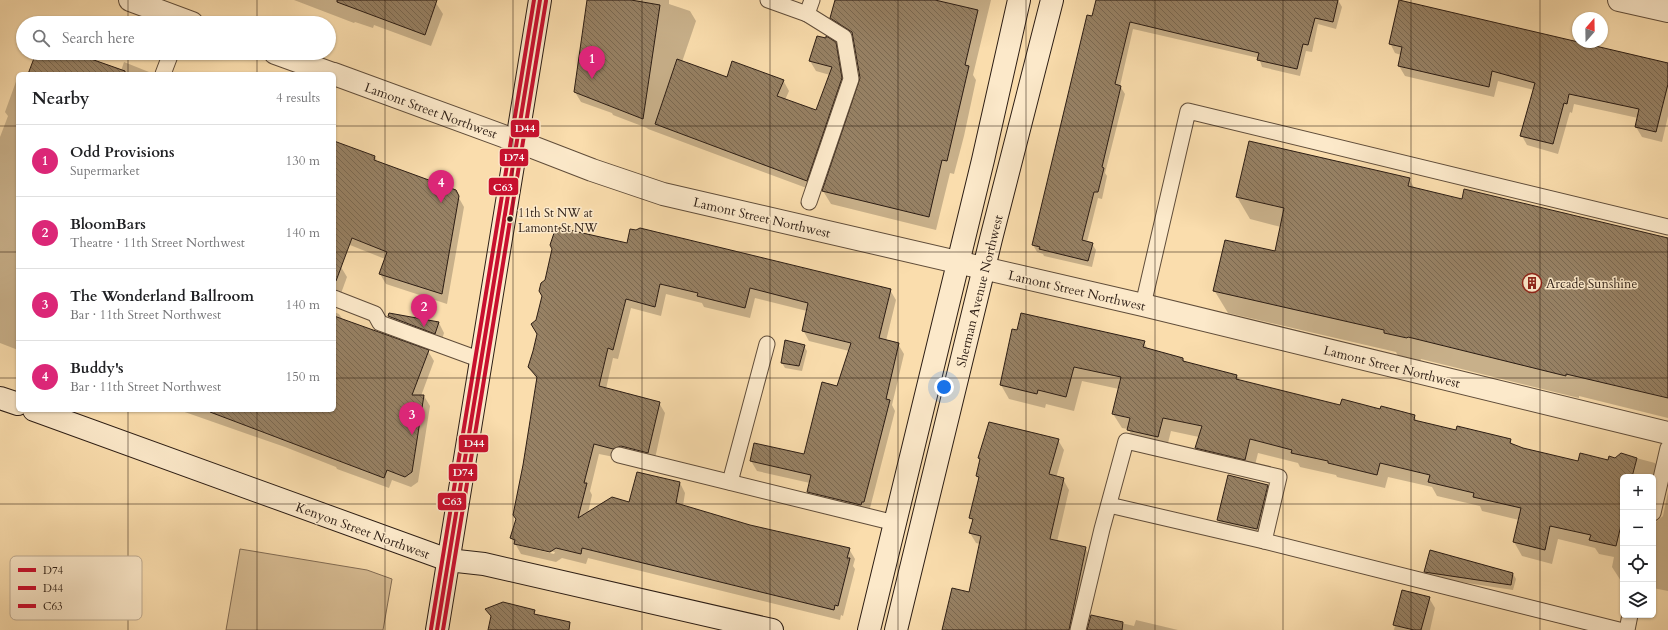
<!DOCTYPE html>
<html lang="en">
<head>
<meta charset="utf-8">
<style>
  :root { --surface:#fff; --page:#f2f2f2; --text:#202124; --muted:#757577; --line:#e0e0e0; --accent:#db2777 }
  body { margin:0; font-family:Cardo,serif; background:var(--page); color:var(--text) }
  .controls { position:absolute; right:12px; bottom:12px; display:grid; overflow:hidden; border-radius:6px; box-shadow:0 1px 3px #0004 }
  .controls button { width:36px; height:36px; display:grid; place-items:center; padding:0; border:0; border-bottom:1px solid var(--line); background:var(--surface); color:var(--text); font:20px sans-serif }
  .compass { position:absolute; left:1572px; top:12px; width:36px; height:36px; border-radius:50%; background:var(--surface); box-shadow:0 1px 3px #0004; rotate:20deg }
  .you { position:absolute; left:944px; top:387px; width:14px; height:14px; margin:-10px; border:3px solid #fff; border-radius:50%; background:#1a73e8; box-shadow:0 0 0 6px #1a73e833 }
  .badge { display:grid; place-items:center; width:26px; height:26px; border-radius:50%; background:var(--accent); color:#fff; font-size:13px; font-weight:700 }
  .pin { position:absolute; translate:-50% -33px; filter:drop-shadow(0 1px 2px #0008) }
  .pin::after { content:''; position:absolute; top:21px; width:14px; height:12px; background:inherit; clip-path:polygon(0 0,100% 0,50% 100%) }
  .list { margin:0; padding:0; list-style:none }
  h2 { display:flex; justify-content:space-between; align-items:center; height:52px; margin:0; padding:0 16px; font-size:17px }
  h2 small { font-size:13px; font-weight:400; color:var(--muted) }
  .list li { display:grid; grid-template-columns:26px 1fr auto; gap:12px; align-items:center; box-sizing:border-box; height:72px; padding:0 16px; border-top:1px solid var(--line) }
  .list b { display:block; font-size:15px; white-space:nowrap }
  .list p { margin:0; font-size:13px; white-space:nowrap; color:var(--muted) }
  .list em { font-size:13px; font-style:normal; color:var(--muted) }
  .icon { flex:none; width:22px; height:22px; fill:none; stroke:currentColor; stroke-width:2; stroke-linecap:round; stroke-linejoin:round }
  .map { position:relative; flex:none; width:1668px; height:630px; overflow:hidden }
  .search { position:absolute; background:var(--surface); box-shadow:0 1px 3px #0004; left:16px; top:16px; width:320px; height:44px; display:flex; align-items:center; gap:10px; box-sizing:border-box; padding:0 14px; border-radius:22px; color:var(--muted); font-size:15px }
  .panel { position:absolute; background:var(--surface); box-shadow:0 1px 3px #0004; left:16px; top:72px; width:320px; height:340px; border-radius:6px }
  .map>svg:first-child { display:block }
  .pitch { fill:#d7bc93; stroke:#826c54 }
  .shadow { fill:#0003; fill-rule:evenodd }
  .building { fill:url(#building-back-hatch); stroke:#2c1d14 }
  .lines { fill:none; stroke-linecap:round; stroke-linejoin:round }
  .lane-casing { stroke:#604d3a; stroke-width:17 }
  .street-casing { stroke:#604d3a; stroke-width:24 }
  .secondary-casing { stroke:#2c1d14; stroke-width:24 }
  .lane { stroke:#fce9ca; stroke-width:15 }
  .street { stroke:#fce9ca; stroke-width:22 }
  .secondary { stroke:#fce9ca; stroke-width:22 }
  .bus-1-casing { stroke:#fce9ca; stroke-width:7 }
  .bus-2-casing { stroke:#fce9ca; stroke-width:7 }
  .bus-3-casing { stroke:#fce9ca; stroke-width:7 }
  .bus-1 { stroke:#c8102e; stroke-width:4 }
  .bus-2 { stroke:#c8102e; stroke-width:4 }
  .bus-3 { stroke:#c8102e; stroke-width:4 }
  .grid { fill:none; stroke:#2c1d14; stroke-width:1; stroke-opacity:0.55 }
  .bus-dot { fill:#2c1d14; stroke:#fce9ca; stroke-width:1.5 }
  .labels { text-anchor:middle; stroke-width:3; stroke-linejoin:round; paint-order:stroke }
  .bus-label { font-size:12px; fill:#2c1d14; stroke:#fce9ca; text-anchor:start }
  .street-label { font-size:13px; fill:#2c1d14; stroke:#fce9ca }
  .poi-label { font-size:13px; fill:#2c1d14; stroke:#fce9ca; text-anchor:start }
  .key { fill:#fce9ca; stroke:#beac93; stroke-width:1 }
  .key-label { font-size:11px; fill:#2c1d14 }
  .line-badge { stroke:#fce9ca; stroke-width:1.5 }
  .badge-label { font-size:11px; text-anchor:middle; font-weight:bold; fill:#fff }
</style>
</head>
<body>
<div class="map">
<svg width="1668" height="630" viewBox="0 0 1668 630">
  <defs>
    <pattern id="building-back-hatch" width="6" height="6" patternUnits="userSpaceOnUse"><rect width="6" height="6" fill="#978164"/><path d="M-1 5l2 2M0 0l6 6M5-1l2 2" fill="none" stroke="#7b6951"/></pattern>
  </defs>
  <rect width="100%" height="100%" fill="#faddad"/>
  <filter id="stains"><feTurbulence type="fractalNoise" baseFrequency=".005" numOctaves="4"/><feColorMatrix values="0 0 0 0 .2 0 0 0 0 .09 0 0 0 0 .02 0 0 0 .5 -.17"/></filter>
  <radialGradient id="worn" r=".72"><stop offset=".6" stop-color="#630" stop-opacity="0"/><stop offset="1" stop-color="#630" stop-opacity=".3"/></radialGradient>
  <!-- pitch -->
  <path class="pitch" d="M240 549 367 570 392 579 383 630H226Z"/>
  <!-- shadow -->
  <g class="shadow">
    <path d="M294 0H437L436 3 443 14 431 46 374 25 373 28 355 22 354 23Z"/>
    <path d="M593 0H669V4L690 11 696 21 682 62 727 78 783 80 789 91 785 100 817 112 830 75 816 71 810 61 835 43 841 54 847 89 812 190 648 129 647 128 613 115 612 113 581 102 575 92Z"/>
    <path d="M836 0H991L973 75 976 80 964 136 954 174 950 173 936 230 831 204 823 191 861 82 854 41 839 31 832 18Z"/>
    <path d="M1097 0H1338L1342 7 1336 29 1318 24 1312 52 1306 51 1300 76 1262 67 1259 58 1133 29 1120 86 1125 94 1105 173 1107 176 1102 199 1098 198 1087 242 1092 244 1096 250 1092 267 1044 256 1043 254 1037 252 1033 245 1088 16 1093 17Z"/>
    <path d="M1390 43 1668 64V116L1662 142 1642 137 1636 127 1638 118 1574 104 1572 113 1570 112 1558 154 1527 145 1522 136 1534 90 1498 81 1494 97 1405 76 1399 66 1401 55 1395 53Z"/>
    <path d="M37 53H71L121 71 124 62 154 74H29Z"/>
    <path d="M18 76V350L0 343V137L8 116 5 112Z"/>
    <path d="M334 142 375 157 378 163 455 191 464 207 447 304 386 284 380 274 385 259 345 243 334 228Z"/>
    <path d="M1409 179 1415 189 1462 200 1668 239V418L1579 396V398L1421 359 1420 361 1398 356 1396 352 1228 313 1214 290 1275 253 1281 227 1250 219 1237 197Z"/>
    <path d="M628 244 890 290 896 300 886 341 898 344 904 354 892 405 895 411 869 512 814 502 808 492 810 483 757 471 751 461 805 455 838 387 849 351 809 341 803 330 807 311 755 298 750 318 704 307 702 303 666 294 661 316 631 308 618 359 613 358 606 389 659 403 665 413 654 463 619 458 599 454 590 491 592 495 588 513 630 504 680 483 685 493 683 506 749 526 849 549 855 559 853 566 855 569 843 616 841 615 840 620 588 558 586 564 562 558 556 562 521 554 512 538 517 519 537 380 529 366ZM517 543 555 552 554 554 517 545Z"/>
    <path d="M334 265 341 267 347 277 339 299 334 301Z"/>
    <path d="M334 312 339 314 343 320 428 351 434 361 421 396H424L430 406 418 482 411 487 392 480 389 488 337 469 336 467 285 447 179 410H334Z"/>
    <path d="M389 316 439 323 444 333 441 343 395 327Z"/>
    <path d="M1144 342 1148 350 1182 358 1185 362 1237 376 1240 381 1341 407 1381 410 1414 416 1417 421 1456 431 1510 440 1513 446 1523 449 1579 462 1609 461 1621 454 1655 463 1663 477 1653 521V477H1623V581H1621L1612 567 1614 557 1599 554 1595 548 1558 539 1552 564 1522 556 1514 542 1519 520 1482 511 1480 506 1437 496 1432 487 1388 477 1385 488 1337 477 1336 475 1300 467 1298 463 1258 453 1253 473 1204 462 1196 448 1199 437 1171 431 1166 451 1137 444 1128 429 1122 428 1113 414 1119 389 1082 381 1074 411 1046 404 1045 408 1009 399 1001 385Z"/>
    <path d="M804 346 807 351 802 371 785 368 782 363Z"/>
    <path d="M1058 440 1064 450 1056 478 1063 479 1069 490 1057 542 1085 548 1091 558 1076 630H945L969 593 980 544 976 543 970 533 973 522 971 518 979 481 977 476 981 460 979 458Z"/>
    <path d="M1267 486 1273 497 1263 539 1224 531 1218 520Z"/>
    <path d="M1668 492V591L1653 588V523L1656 522 1663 516Z"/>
    <path d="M1425 572 1513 574 1516 579 1513 590 1428 577Z"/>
    <path d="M1403 591 1429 598 1435 608 1430 630H1394Z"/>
    <path d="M1092 616 1134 626 1136 620 1178 630H1088Z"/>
  </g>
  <!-- building -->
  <g class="building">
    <path d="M337 0H437L425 35 337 2Z"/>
    <path d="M587 0H631L660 5 643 119 574 92Z"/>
    <path d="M835 0H935L978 10 965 65 969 66 956 122 947 161 942 160 929 217 822 191 860 78 852 32 830 18Z"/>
    <path d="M1096 0H1338L1333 22 1315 18 1308 45 1303 44 1297 69 1257 60 1259 53 1130 22 1115 84 1121 86 1102 167 1104 168 1098 192H1094L1082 240 1093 243 1088 261 1039 249 1040 247 1032 245 1087 15 1092 16Z"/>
    <path d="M1399 0 1668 63V84L1656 132 1635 127 1639 109 1569 94 1567 104 1564 103 1553 144 1520 136 1535 83 1492 71 1489 87 1398 66 1402 47 1389 44Z"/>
    <path d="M817 36 826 38V36L836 42 842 78 807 181 655 124 677 59 727 77 732 61 784 80 777 96 816 110 832 67 809 61Z"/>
    <path d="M36 53H74L125 71V74H28Z"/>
    <path d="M334 141 375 156 374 160 456 190 459 196 442 294 379 274 387 252 352 238 336 281 334 280Z"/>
    <path d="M1249 141 1410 178 1408 186 1462 199 1464 189 1668 238V398L1566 374V376L1408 337 1407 338 1384 333V330L1213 291 1225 240 1275 251 1284 208 1236 197Z"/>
    <path d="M556 227 627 243 630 229 636 230 640 228 891 289 879 338 899 343 886 399 890 400 864 502H862L861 505 807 492 811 475 750 461 754 443 804 454 822 382 837 386 851 343 802 331 808 303 750 288 745 308 697 296 698 293 660 284 655 307 626 299 613 350 608 348 599 386 660 402 648 453 621 446 613 449 594 444 584 483H587L578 518 612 497 629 502 637 472 680 482 676 503 750 525 850 548 847 558H850L838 606 835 605 834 610 582 548 581 554 556 548 550 552 514 544 515 540 510 538 516 519 513 515 523 465 537 377 528 367 533 351 537 334 531 324 536 320 542 296 539 291 541 283 545 280 552 249 550 245Z"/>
    <path d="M389 313 439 322 435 334 388 316Z"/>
    <path d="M1021 313 1145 341 1143 347 1183 358V361L1237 375 1236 379 1340 405 1342 399 1380 409 1381 406 1415 415 1414 420 1456 430 1457 426 1511 439 1510 443 1523 448 1578 461 1580 453 1608 460 1609 456 1615 458 1621 453 1637 458 1632 477H1623V517L1616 546 1589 540 1591 535 1550 526 1545 550 1513 542 1521 508 1473 497 1474 493 1428 482 1430 475 1380 463 1377 475 1328 463V461L1291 453 1292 450 1250 439 1245 460 1195 448 1202 426 1163 418 1158 437 1127 430 1130 418 1112 414 1121 377 1074 367 1066 397 1038 390 1037 394 1000 385 1012 329 1017 330Z"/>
    <path d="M334 316 429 350 412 395H424L412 472 405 477 387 470 384 478 210 412V410H334Z"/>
    <path d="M785 340 805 345 799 366 781 363Z"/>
    <path d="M989 422 1059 439 1049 474 1064 478 1050 539 1086 547 1069 630H942L952 588 969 592 981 536 969 533 973 519 969 518 979 477 976 476 980 459 978 458Z"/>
    <path d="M1228 475 1268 485 1257 529 1217 520Z"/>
    <path d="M1430 550 1513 573 1511 585 1424 572Z"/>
    <path d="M1402 590 1430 597 1421 630H1414L1393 625Z"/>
    <path d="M503 602 535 610 534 614 570 622 569 630H488L491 616 485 609Z"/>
    <path d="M1091 615 1123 622 1122 630H1087Z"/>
  </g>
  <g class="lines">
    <!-- lane casing -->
    <g class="lane-casing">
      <g id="lane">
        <path d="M768 0 807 14 812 0"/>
        <path d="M807 14 844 37 851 79 809 202"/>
        <path d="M163 74 171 53"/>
        <path d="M334 298 375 314 380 323 481 360"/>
        <path d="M1143 305 1188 111 1668 227"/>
        <path d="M619 455 895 523"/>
        <path d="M730 482 767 344"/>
        <path d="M1109 505 1264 541 1619 630"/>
        <path d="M1653 513 1668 448"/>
        <path d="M1078 630 1102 529 1126 441 1279 477 1264 541"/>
        <path d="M1627 630 1630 615"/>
      </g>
    </g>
    <!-- street casing -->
    <g class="street-casing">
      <g id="street">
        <path d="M130 0 192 23"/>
        <path d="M1619 0 1668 11"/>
        <path d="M275 53 333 74"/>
        <path d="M334 74 517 141 592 170 663 194 1143 305 1668 433"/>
      </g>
    </g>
    <!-- secondary casing -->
    <g class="secondary-casing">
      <g id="secondary">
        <path d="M0 398 18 404"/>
        <path d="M34 410 448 560 484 564 772 630"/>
        <path d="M437 630 540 0"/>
        <path d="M869 630 983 160 1019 0"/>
        <path d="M896 630 991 239 1052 0"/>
      </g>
    </g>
    <!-- lane -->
    <use href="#lane" class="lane"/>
    <!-- street -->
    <use href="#street" class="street"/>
    <!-- secondary -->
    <use href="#secondary" class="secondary"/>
    <!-- bus-1 casing -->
    <g class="bus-1-casing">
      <path id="bus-1" d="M437 630 540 0"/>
    </g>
    <!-- bus-2 casing -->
    <g class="bus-2-casing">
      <path id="bus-2" d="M443 630 546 1"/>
    </g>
    <!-- bus-3 casing -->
    <g class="bus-3-casing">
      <path id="bus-3" d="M431 629 534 0"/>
    </g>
    <!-- bus-1 -->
    <use href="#bus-1" class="bus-1"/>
    <!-- bus-2 -->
    <use href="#bus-2" class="bus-2"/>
    <!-- bus-3 -->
    <use href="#bus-3" class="bus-3"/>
  </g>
  <!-- grid -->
  <path class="grid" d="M128 0V23M257 0V23M385 0V630M513 0V630M642 0V630M770 0V630M898 0V630M1026 0V630M1155 0V630M1283 0V630M1411 0V630M1540 0V630M128 53V74M257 53V74M0 126H18M334 126H1668M0 252H18M334 252H1668M0 378H18M334 378H1668M128 410V630M257 410V630M0 504H1623M1653 504H1668"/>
  <!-- icons -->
  <defs>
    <g id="building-ring" transform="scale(1)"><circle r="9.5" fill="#fce9ca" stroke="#8f2418" stroke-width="1.5"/><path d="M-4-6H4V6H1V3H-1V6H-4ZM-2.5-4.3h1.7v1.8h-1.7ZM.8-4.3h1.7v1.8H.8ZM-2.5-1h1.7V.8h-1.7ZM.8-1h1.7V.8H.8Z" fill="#8f2418"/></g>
  </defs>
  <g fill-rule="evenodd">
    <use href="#building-ring" x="1532" y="283"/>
  </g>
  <!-- markers -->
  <circle class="bus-dot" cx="510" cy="219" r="3.5"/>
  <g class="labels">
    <!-- bus labels -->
    <g class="bus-label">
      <text x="518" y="217">11th St NW at<tspan x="518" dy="15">Lamont St NW</tspan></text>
    </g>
    <!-- street labels -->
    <g class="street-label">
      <text transform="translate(431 110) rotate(20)" y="5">Lamont Street Northwest</text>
      <text transform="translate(762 217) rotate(13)" y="5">Lamont Street Northwest</text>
      <text transform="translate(1077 290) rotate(13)" y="5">Lamont Street Northwest</text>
      <text transform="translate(979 291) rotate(-76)" y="5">Sherman Avenue Northwest</text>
      <text transform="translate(1392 366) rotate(14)" y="5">Lamont Street Northwest</text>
      <text transform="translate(363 530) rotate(20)" y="5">Kenyon Street Northwest</text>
    </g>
    <!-- poi labels -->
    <g class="poi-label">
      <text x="1546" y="288">Arcade Sunshine</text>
    </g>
  </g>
  <!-- legend -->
  <rect x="10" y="556" width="132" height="64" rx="6" class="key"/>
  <rect x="18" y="568" width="18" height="4" fill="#c8102e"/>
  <rect x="18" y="586" width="18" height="4" fill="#c8102e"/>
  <rect x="18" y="604" width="18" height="4" fill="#c8102e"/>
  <g class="key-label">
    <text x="43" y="574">D74</text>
    <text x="43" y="592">D44</text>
    <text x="43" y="610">C63</text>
  </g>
  <g class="line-badge">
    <rect x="510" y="119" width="30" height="19" rx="4" fill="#c8102e"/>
    <rect x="499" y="148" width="30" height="19" rx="4" fill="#c8102e"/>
    <rect x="488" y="177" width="31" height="19" rx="4" fill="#c8102e"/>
    <rect x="458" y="434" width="31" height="19" rx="4" fill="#c8102e"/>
    <rect x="448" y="463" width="30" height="19" rx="4" fill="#c8102e"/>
    <rect x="437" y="492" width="30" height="19" rx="4" fill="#c8102e"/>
  </g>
  <g class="badge-label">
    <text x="525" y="132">D44</text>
    <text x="514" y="161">D74</text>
    <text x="503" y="191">C63</text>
    <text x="474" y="447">D44</text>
    <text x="463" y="476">D74</text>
    <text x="452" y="505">C63</text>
  </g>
  <rect width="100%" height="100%" filter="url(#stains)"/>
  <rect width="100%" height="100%" fill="url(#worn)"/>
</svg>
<div class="controls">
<button>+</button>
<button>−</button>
<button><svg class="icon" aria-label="locate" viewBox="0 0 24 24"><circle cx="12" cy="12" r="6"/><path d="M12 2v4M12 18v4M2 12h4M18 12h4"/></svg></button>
<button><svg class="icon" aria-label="layers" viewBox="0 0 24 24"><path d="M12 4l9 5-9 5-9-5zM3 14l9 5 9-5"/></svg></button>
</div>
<svg class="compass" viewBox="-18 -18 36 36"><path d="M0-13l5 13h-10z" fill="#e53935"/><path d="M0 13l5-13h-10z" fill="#757577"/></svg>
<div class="you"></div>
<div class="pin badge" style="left:592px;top:79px">1</div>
<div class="pin badge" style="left:424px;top:327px">2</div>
<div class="pin badge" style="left:412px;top:435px">3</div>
<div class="pin badge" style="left:441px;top:203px">4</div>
<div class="search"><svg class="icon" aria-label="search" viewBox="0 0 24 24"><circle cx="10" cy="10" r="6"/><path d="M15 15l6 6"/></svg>Search here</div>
<section class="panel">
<h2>Nearby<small>4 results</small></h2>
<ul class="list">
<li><span class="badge">1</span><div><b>Odd Provisions</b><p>Supermarket</p></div><em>130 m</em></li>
<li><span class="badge">2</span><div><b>BloomBars</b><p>Theatre · 11th Street Northwest</p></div><em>140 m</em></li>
<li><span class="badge">3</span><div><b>The Wonderland Ballroom</b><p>Bar · 11th Street Northwest</p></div><em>140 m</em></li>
<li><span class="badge">4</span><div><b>Buddy's</b><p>Bar · 11th Street Northwest</p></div><em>150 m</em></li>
</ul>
</section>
</div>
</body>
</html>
